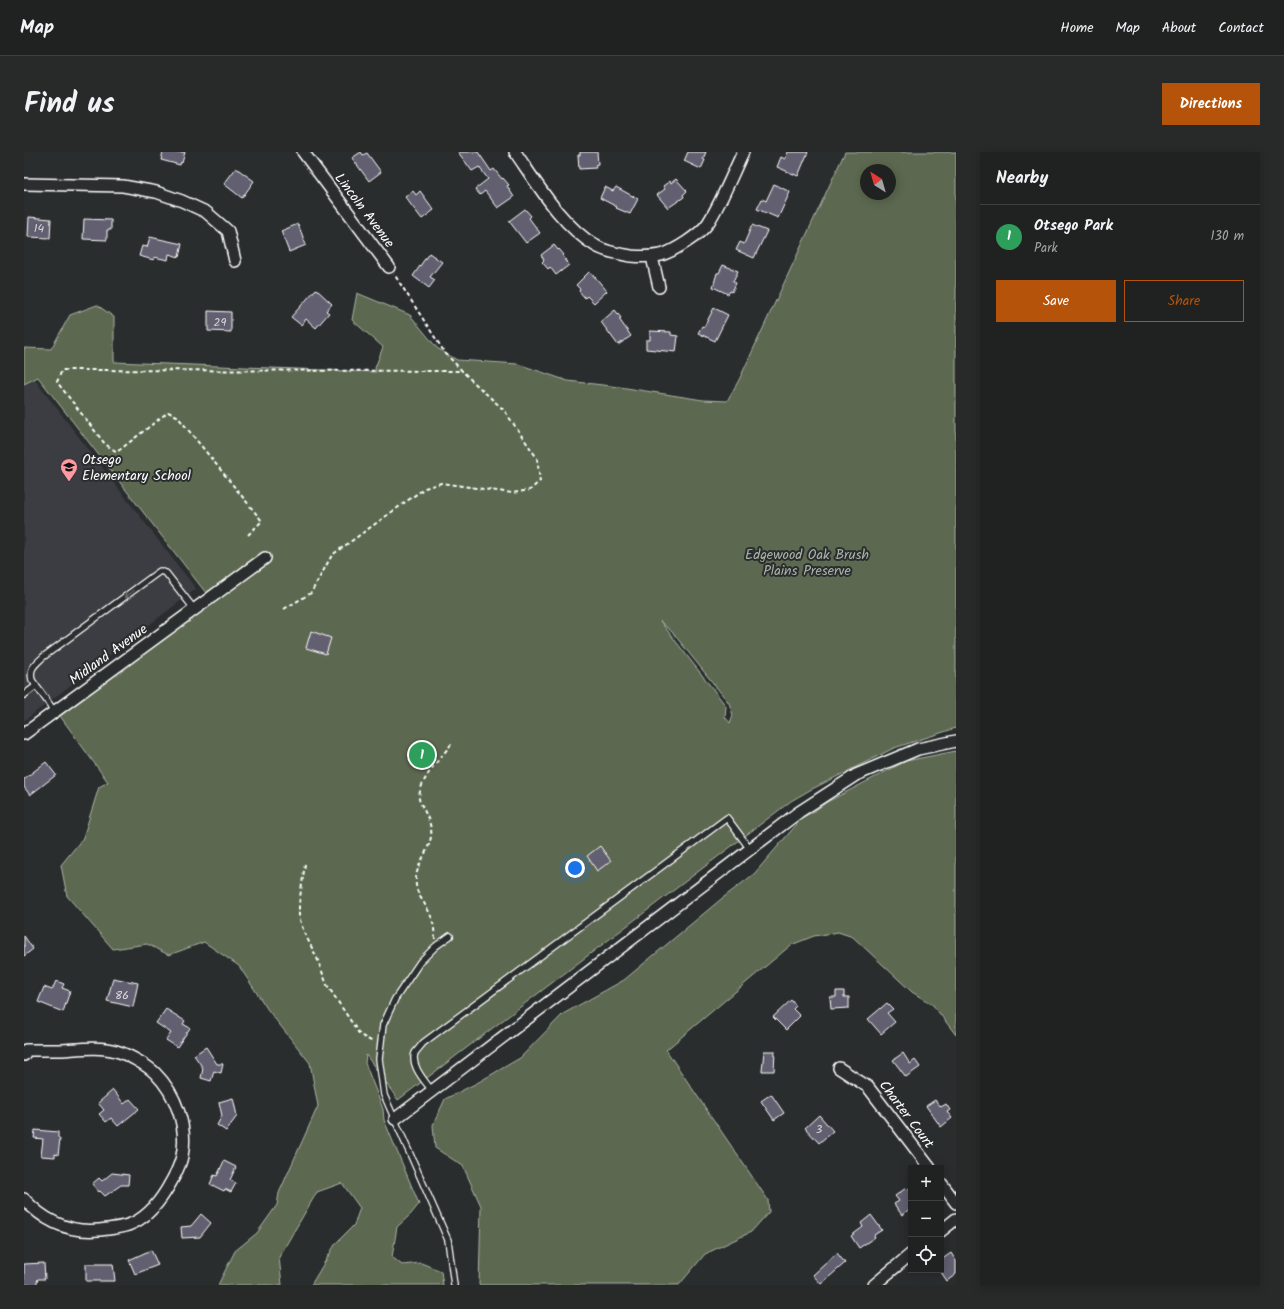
<!DOCTYPE html>
<html lang="en">
<head>
<meta charset="utf-8">
<style>
  :root { --surface:#202222; --page:#282a2a; --text:#f1f3f6; --muted:#a2a4a5; --line:#3d3f40; --accent:#b45309 }
  body { margin:0; font-family:Kalam,sans-serif; background:var(--page); color:var(--text) }
  .controls { position:absolute; right:12px; bottom:12px; display:grid; overflow:hidden; border-radius:0px; box-shadow:0 2px 10px #0003 }
  .controls button { width:36px; height:36px; display:grid; place-items:center; padding:0; border:0; border-bottom:1px solid var(--line); background:var(--surface); color:var(--text); font:20px sans-serif }
  .compass { position:absolute; left:836px; top:12px; width:36px; height:36px; border-radius:50%; background:var(--surface); box-shadow:0 2px 10px #0003; rotate:323deg }
  .you { position:absolute; left:551px; top:716px; width:14px; height:14px; margin:-10px; border:3px solid #fff; border-radius:50%; background:#1a73e8; box-shadow:0 0 0 6px #1a73e833 }
  .badge { display:grid; place-items:center; width:26px; height:26px; border-radius:50%; background:var(--accent); color:#fff; font-size:13px; font-weight:700 }
  .pin { position:absolute; translate:-50% -50%; border:2px solid #fff; box-shadow:0 1px 4px #0006 }
  .list { margin:0; padding:0; list-style:none }
  h2 { display:flex; justify-content:space-between; align-items:center; height:52px; margin:0; padding:0 16px; font-size:17px }
  h2 small { font-size:13px; font-weight:400; color:var(--muted) }
  .list li { display:grid; grid-template-columns:26px 1fr auto; gap:12px; align-items:center; box-sizing:border-box; height:64px; padding:0 16px; border-top:1px solid var(--line) }
  .list b { display:block; font-size:15px; white-space:nowrap }
  .list p { margin:0; font-size:13px; white-space:nowrap; color:var(--muted) }
  .list em { font-size:13px; font-style:normal; color:var(--muted) }
  .actions { display:flex; gap:8px; padding:12px 16px }
  .actions a { flex:1; padding:9px 0; border:1px solid var(--accent); border-radius:0px; text-align:center; font-size:14px; color:var(--accent) }
  .actions .main { background:var(--accent); color:#fff }
  .icon { flex:none; width:22px; height:22px; fill:none; stroke:currentColor; stroke-width:2; stroke-linecap:round; stroke-linejoin:round }
  .map { position:relative; flex:none; width:932px; height:1133px; overflow:hidden; border-radius:0px }
  header { display:flex; align-items:center; gap:24px; box-sizing:border-box; height:56px; padding:0 20px; background:var(--surface); border-bottom:1px solid var(--line) }
  header strong { font-size:19px }
  nav { display:flex; gap:22px; margin-inline-start:auto; font-size:14px }
  .intro { display:flex; align-items:center; justify-content:space-between; box-sizing:border-box; height:96px; padding:0 24px }
  h1 { margin:0; font-size:28px }
  .button { padding:10px 18px; border-radius:0px; background:var(--accent); color:#fff; font-size:14px; font-weight:700 }
  main { display:flex; gap:24px; padding:0 24px }
  aside { flex:1; background:var(--surface); border-radius:0px; box-shadow:0 2px 10px #0003 }
  .map>svg:first-child { display:block }
  .built { fill:#3b3c42 }
  .green { fill:#5b6850; stroke:#adb4a8; fill-rule:evenodd }
  .building { fill:#625f71; stroke:#fff }
  .lines { fill:none; stroke-linecap:round; stroke-linejoin:round }
  .lane-casing { stroke:#fff; stroke-width:8 }
  .street-casing { stroke:#fff; stroke-width:14 }
  .path { stroke:#fff; stroke-width:2; stroke-dasharray:4 3; stroke-linecap:butt }
  .lane { stroke:#2a2d2e; stroke-width:5.5 }
  .street { stroke:#2a2d2e; stroke-width:11 }
  .oneway { stroke:#6a6c6d }
  .labels { text-anchor:middle; stroke-width:4; stroke-linejoin:round; paint-order:stroke }
  .number-label { font-size:12px; fill:#d8d7dc }
  .street-label { font-size:14px; fill:#fff; stroke:#2a2d2e }
  .poi-label { font-size:14px; fill:#fff; stroke:#2a2d2e; text-anchor:start }
  .park-label { font-size:14px; fill:#adb4a8; stroke:#2a2d2e }
</style>
</head>
<body>
<header>
<strong>Map</strong>
<nav><a>Home</a><a>Map</a><a>About</a><a>Contact</a></nav>
</header>
<div class="intro"><h1>Find us</h1><a class="button">Directions</a></div>
<main>
<div class="map">
<svg width="932" height="1133" viewBox="0 0 932 1133">
  <rect width="100%" height="100%" fill="#2a2d2e"/>
  <filter id="ink" filterUnits="userSpaceOnUse"><feTurbulence type="fractalNoise" baseFrequency=".025" numOctaves="2"/><feDisplacementMap in="SourceGraphic" scale="8" xChannelSelector="R" yChannelSelector="G"/><feConvolveMatrix kernelMatrix="1 2 1 2 8 2 1 2 1" color-interpolation-filters="sRGB"/></filter>
  <g filter="url(#ink)">
    <!-- built -->
    <path class="built" d="M4 219 172 437 0 569V223Z"/>
    <!-- green -->
    <g class="green">
      <path d="M821 0H932V576L870 596 786 638 767 649 374 948 342 903 341 911 359 957 360 968 395 1052 387 1062 373 1075 368 1105 378 1113 397 1111 417 1119 419 1133H287L312 1091 330 1073 336 1056 318 1031 293 1040 255 1105 258 1133H194L211 1099 233 1081 253 1053 255 1041 294 954 286 911 244 858 215 814 180 790 145 803 123 792 89 797 43 744 37 713 59 686 75 635 84 630 36 564 189 450 14 225 0 232V196L27 197 46 163 73 153 90 165V210L352 220 351 216 359 195 328 168 333 141 386 163 413 196 433 208 494 212 544 229 596 235 679 248 703 249 715 228ZM842 18H866V42H842ZM636 469 649 481 705 551 709 563 706 571 701 565 702 554Z"/>
      <path d="M932 599V883L909 853 888 840 829 785 814 780 790 784 767 793 642 898 744 1048 745 1060 727 1080 681 1102 655 1133H455L457 1054 439 1014 411 996 409 973 421 947 453 931 496 906 539 862 600 828 696 748 730 722 779 665 789 660 803 650 882 609Z"/>
    </g>
    <!-- building -->
    <g class="building">
      <path d="M139 0H161L158 11 157 10 156 13 137 8Z"/>
      <path d="M337 0 339 3 343 1 357 20 345 29 328 6Z"/>
      <path d="M434 0H454L467 19 470 17 478 27 479 26 485 33 483 34 490 45 474 56 461 39 456 43 451 37 464 27 455 15 448 19Z"/>
      <path d="M556 0H573L574 12 571 13 572 16 555 17 554 3H556Z"/>
      <path d="M664 0H682L679 7 681 8 677 17 660 9Z"/>
      <path d="M764 0H784L774 24 753 15 757 5 761 7Z"/>
      <path d="M212 16 230 29 218 46 200 32Z"/>
      <path d="M652 27 663 39 659 43 660 45 644 56 633 43 641 37 639 34 646 29 647 31Z"/>
      <path d="M750 32 766 40 754 66 733 57 738 47 742 49Z"/>
      <path d="M581 35 589 39 592 35 614 47 606 62 592 56 593 55 576 46Z"/>
      <path d="M389 39 392 43 396 39 410 58 398 67 381 45Z"/>
      <path d="M501 57 507 64 505 66 516 81 502 91 485 69Z"/>
      <path d="M5 65 27 67 26 86 4 85Z"/>
      <path d="M60 67 87 68V78H83V88L59 87Z"/>
      <path d="M274 72 282 93 265 100 257 79Z"/>
      <path d="M728 73 743 79 730 106 712 98 716 90 720 92Z"/>
      <path d="M126 85 158 92 155 105 145 102 144 108 130 105V108L115 104 118 94 123 95Z"/>
      <path d="M530 93 534 98 535 97 540 103 539 104 545 113 532 123 526 115 524 117 518 110 520 108 517 103Z"/>
      <path d="M405 101 418 110 406 125 411 128 405 136 389 124Z"/>
      <path d="M699 113 714 119 709 129 712 131 708 140 706 139 704 142 689 135 693 121H695Z"/>
      <path d="M565 120 571 125 583 139 570 151 563 144 561 146 555 139 556 137 552 133Z"/>
      <path d="M292 137 308 152 302 159 305 161 292 176 282 167 277 173 267 165Z"/>
      <path d="M690 156 704 163 691 189 674 181 678 174 680 175Z"/>
      <path d="M591 158 597 166 595 167 607 184 594 193 577 170Z"/>
      <path d="M184 159 207 160V180L184 179Z"/>
      <path d="M626 179 647 180V183L654 184 652 200 622 197V188H626Z"/>
      <path d="M287 479 307 486 302 502 282 496Z"/>
      <path d="M22 610 32 623 6 643 0 635V627Z"/>
      <path d="M576 694 587 709 573 719 563 704Z"/>
      <path d="M0 784 9 797 0 804Z"/>
      <path d="M89 826 114 831 109 855 83 849Z"/>
      <path d="M32 829 40 832 38 836 46 839 39 860 14 850 20 835 28 838Z"/>
      <path d="M812 839H820V845H825V856L807 857 806 845H812Z"/>
      <path d="M767 848 772 854 769 857 776 864 762 878 749 865Z"/>
      <path d="M863 851 869 857 863 861 871 870 857 882 844 867Z"/>
      <path d="M142 857 161 869 159 872 166 876 153 895 142 888 147 881 132 871Z"/>
      <path d="M182 895 193 912H199L197 921 190 919 187 929 177 926 179 916 170 903Z"/>
      <path d="M740 899H751L750 919H738Z"/>
      <path d="M879 901 886 912 891 908 896 915 882 925 869 908Z"/>
      <path d="M89 938 100 952 106 947 115 957 94 974 87 966 82 970 75 962 80 958 74 951Z"/>
      <path d="M747 942 760 961 750 968 737 949Z"/>
      <path d="M209 946 213 964 202 979 193 973 198 964 195 950Z"/>
      <path d="M911 948 917 955 922 952 926 958 923 960 928 966 917 975 902 954Z"/>
      <path d="M795 963 809 979 795 991 781 976Z"/>
      <path d="M11 978 34 980V985L36 987 34 1003 31 1002V1005L17 1004 19 987 10 986Z"/>
      <path d="M200 1009 212 1015 206 1028 212 1031 207 1040 201 1037 200 1039 186 1032 190 1023 193 1024Z"/>
      <path d="M88 1021 105 1023 104 1033H97L81 1044 76 1039 75 1040 68 1032 75 1026 78 1029Z"/>
      <path d="M887 1035V1056L878 1063 870 1052 875 1049 871 1044 882 1036 883 1038Z"/>
      <path d="M177 1062 187 1071 176 1085 158 1086 157 1075 167 1074Z"/>
      <path d="M847 1063 858 1078 850 1083 851 1085 835 1096 827 1084 839 1075 837 1071Z"/>
      <path d="M127 1098 134 1113 111 1122 105 1108Z"/>
      <path d="M813 1101 821 1111 797 1132 789 1123Z"/>
      <path d="M927 1101 932 1109V1122L923 1129 917 1120V1108Z"/>
      <path d="M20 1111 21 1127H14L12 1133H0V1112Z"/>
      <path d="M62 1112H89L91 1129H62Z"/>
    </g>
    <g class="lines">
      <!-- lane casing -->
      <g class="lane-casing">
        <g id="lane">
          <path d="M0 543 12 534"/>
          <path d="M31 560 8 528C5 516 11 513 19 505L129 424 136 419 142 421 171 458"/>
          <path d="M426 784 412 794 396 810 371 847 359 873 355 907 360 943 424 1088 430 1133"/>
          <path d="M408 939C402 930 386 914 391 901 393 898 397 894 399 891L703 666 726 697"/>
        </g>
      </g>
      <!-- street casing -->
      <g class="street-casing">
        <g id="street">
          <path d="M279 0 365 115"/>
          <path d="M491 0C514 33 537 73 572 94 581 100 596 102 607 104 617 105 626 105 637 103 650 99 676 83 684 71 698 49 708 23 719 0"/>
          <path d="M0 32 99 34 132 40 158 49 182 60 204 79 211 109"/>
          <path d="M628 105 635 135"/>
          <path d="M0 582 241 406"/>
          <path d="M0 903 2 898C14 898 26 898 38 898 55 897 75 894 92 899 103 902 123 913 131 921 152 942 164 975 158 1004 156 1015 149 1027 143 1037 134 1052 122 1067 104 1073 95 1076 84 1077 75 1078 44 1081 20 1069 0 1047"/>
          <path d="M815 916 844 935 906 1016"/>
          <path d="M371 967 775 660 832 623 894 597 932 589"/>
          <path d="M917 1031 932 1051"/>
          <path d="M917 1079 932 1067"/>
          <path d="M850 1133 887 1102"/>
        </g>
      </g>
      <!-- path -->
      <g class="path">
        <path d="M224 383 238 369 153 264 144 260 93 300 81 292 33 230 38 218 439 219"/>
        <path d="M260 457 287 441 308 403 401 336 417 331 488 341 506 338 516 329 513 306 480 258 445 226 421 201 370 122"/>
        <path d="M281 712 275 752V765L280 780 293 806 303 833 336 883 349 890"/>
        <path d="M411 787C410 778 410 768 405 760 401 751 393 743 392 733 390 716 402 704 406 689 410 677 404 666 398 654 397 652 395 649 395 646 396 626 417 606 428 591"/>
      </g>
      <!-- lane -->
      <use href="#lane" class="lane"/>
      <!-- street -->
      <use href="#street" class="street"/>
    </g>
    <!-- one-way arrows -->
    <defs><path id="oneway-shaft" d="M-6 0H5M1.5-3L5.5 0L1.5 3" fill="none" stroke-width="1.6" stroke-linecap="round" stroke-linejoin="round"/></defs>
    <use class="oneway" href="#oneway-shaft" transform="translate(105 442) rotate(143)"/>
  </g>
  <!-- icons -->
  <defs>
    <g id="school-pin" transform="scale(0.9)"><path d="M0 17L-7.5 6A9.5 9.5 0 1 1 7.5 6Z" fill="#ff9aa2" stroke="#2a2d2e"/><path d="M0-5L7-2L0 1L-7-2ZM-4 1L0 2.5L4 1V4Q0 6-4 4Z" fill="#111"/></g>
  </defs>
  <g fill-rule="evenodd">
    <use href="#school-pin" x="45" y="315"/>
  </g>
  <g class="labels">
    <!-- number labels -->
    <g class="number-label">
      <text x="15" y="80">14</text>
      <text x="196" y="174">29</text>
      <text x="98" y="847">86</text>
      <text x="795" y="981">3</text>
    </g>
    <!-- street labels -->
    <g class="street-label">
      <text transform="translate(341 58) rotate(53)" y="5">Lincoln Avenue</text>
      <text transform="translate(84 502) rotate(-36)" y="5">Midland Avenue</text>
      <text transform="translate(883 962) rotate(53)" y="5">Charter Court</text>
    </g>
    <!-- poi labels -->
    <g class="poi-label">
      <text x="58" y="312">Otsego<tspan x="58" dy="16">Elementary School</tspan></text>
    </g>
    <!-- park labels -->
    <g class="park-label">
      <text x="783" y="407">Edgewood Oak Brush<tspan x="783" dy="16">Plains Preserve</tspan></text>
    </g>
  </g>
</svg>
<div class="controls">
<button>+</button>
<button>−</button>
<button><svg class="icon" aria-label="locate" viewBox="0 0 24 24"><circle cx="12" cy="12" r="6"/><path d="M12 2v4M12 18v4M2 12h4M18 12h4"/></svg></button>
</div>
<svg class="compass" viewBox="-18 -18 36 36"><path d="M0-13l5 13h-10z" fill="#e53935"/><path d="M0 13l5-13h-10z" fill="#a2a4a5"/></svg>
<div class="you"></div>
<div class="pin badge" style="left:398px;top:603px;background:#2e9e5b">1</div>
</div>
<aside>
<h2>Nearby<small></small></h2>
<ul class="list">
<li><span class="badge" style="background:#2e9e5b">1</span><div><b>Otsego Park</b><p>Park</p></div><em>130 m</em></li>
</ul>
<div class="actions"><a class="main">Save</a><a>Share</a></div>
</aside>
</main>
</body>
</html>
